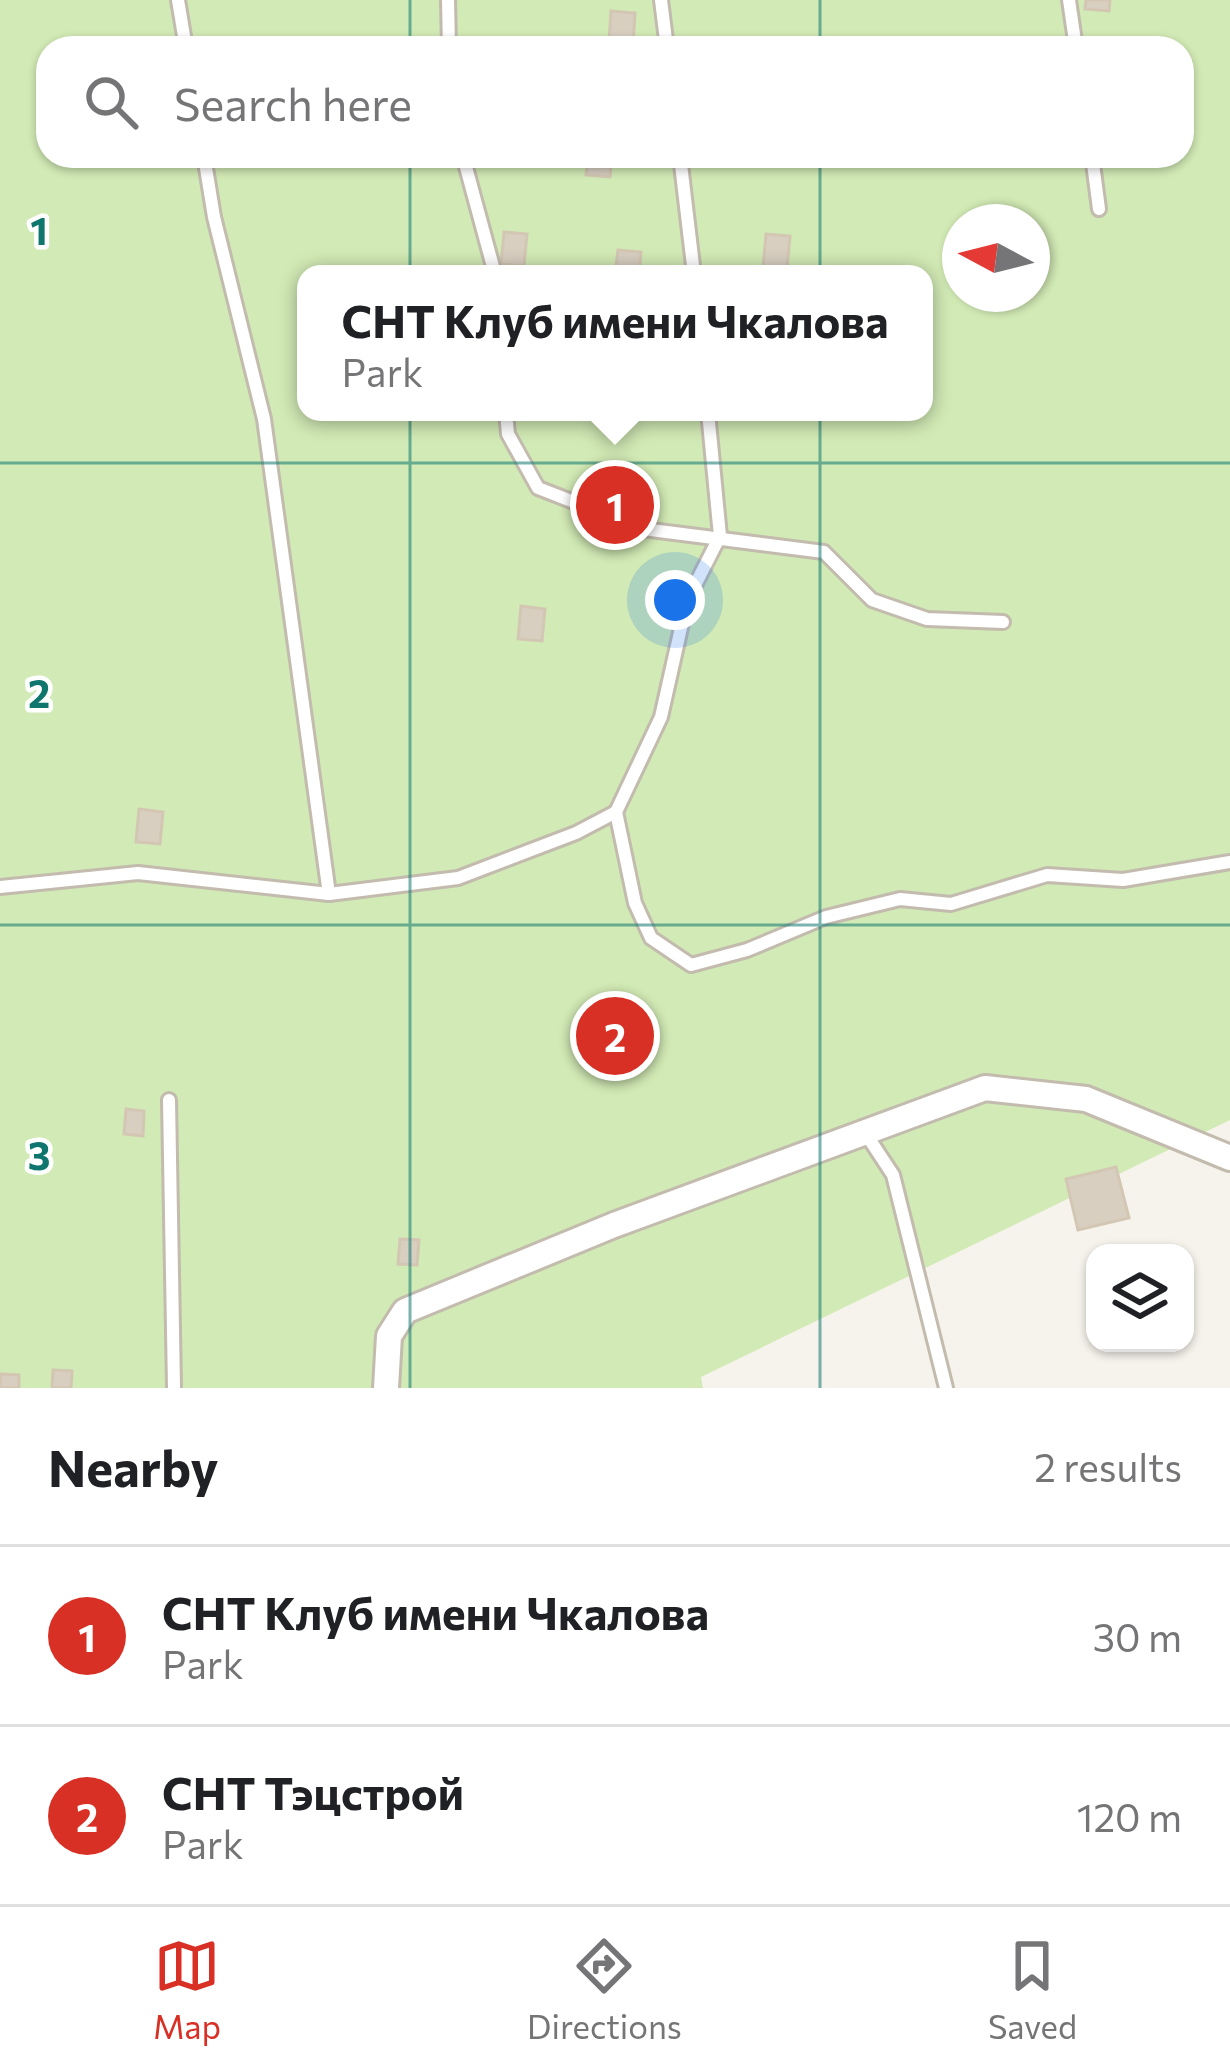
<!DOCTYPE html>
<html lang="en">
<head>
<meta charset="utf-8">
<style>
  :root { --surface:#fff; --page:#f2f2f2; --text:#202124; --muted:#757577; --line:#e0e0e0; --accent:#d93025 }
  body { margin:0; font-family:Commissioner,sans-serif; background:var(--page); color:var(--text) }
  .controls { position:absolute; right:36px; bottom:36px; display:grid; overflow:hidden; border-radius:24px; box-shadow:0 3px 9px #0004 }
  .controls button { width:108px; height:108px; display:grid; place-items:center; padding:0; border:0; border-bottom:3px solid var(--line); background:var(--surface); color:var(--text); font:60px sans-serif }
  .compass { position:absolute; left:942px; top:204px; width:108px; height:108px; border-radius:50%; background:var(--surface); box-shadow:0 3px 9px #0004; rotate:277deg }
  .you { position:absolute; left:675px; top:600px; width:42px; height:42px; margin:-30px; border:9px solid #fff; border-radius:50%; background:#1a73e8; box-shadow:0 0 0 18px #1a73e833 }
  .badge { display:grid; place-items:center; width:78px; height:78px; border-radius:50%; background:var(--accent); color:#fff; font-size:39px; font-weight:700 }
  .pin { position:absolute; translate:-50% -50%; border:6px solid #fff; box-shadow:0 3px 12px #0006 }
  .popup { position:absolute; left:297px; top:265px; width:636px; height:156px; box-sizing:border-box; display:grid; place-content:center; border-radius:24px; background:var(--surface); filter:drop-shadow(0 3px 9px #0005); font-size:39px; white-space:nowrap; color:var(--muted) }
  .popup b { font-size:45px; color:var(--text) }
  .popup::after { content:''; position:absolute; left:50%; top:100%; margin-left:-24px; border:24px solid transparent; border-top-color:var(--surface) }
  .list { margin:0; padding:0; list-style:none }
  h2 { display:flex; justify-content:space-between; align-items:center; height:156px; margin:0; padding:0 48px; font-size:51px }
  h2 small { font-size:39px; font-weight:400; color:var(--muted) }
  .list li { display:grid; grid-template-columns:78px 1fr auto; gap:36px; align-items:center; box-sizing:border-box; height:180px; padding:0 48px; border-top:3px solid var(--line) }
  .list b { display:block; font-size:45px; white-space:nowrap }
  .list p { margin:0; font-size:39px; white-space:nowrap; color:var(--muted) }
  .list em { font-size:39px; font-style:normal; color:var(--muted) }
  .icon { flex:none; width:66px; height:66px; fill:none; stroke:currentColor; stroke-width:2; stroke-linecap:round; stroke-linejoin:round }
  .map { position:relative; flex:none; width:1230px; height:1388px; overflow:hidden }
  .search { position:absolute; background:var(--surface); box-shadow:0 3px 9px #0004; left:36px; right:36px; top:36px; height:132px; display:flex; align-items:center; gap:30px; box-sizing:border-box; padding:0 42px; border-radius:36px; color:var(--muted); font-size:45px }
  .sheet { height:516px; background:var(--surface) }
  nav { display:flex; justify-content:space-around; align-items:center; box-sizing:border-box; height:168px; border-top:3px solid var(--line); background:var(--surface); font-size:33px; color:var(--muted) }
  nav a { display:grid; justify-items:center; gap:6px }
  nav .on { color:var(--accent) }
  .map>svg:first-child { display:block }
  .green { fill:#d2eab5; fill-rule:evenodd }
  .building { fill:#d8cfc1; stroke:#d3c7b4; stroke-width:3 }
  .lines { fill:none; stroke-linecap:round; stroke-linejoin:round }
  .service-casing { stroke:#c2bbae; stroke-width:18 }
  .minor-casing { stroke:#c2bbae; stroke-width:30 }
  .service { stroke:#fff; stroke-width:12 }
  .minor { stroke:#fff; stroke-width:24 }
  .grid { fill:none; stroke:#0f766e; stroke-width:3; stroke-opacity:0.55 }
  .grid-label { font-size:39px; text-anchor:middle; font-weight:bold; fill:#0f766e; stroke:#fff; stroke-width:9; stroke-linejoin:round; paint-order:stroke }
</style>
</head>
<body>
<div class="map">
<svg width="1230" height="1388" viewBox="0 0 1230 1388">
  <rect width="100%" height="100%" fill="#f6f3ec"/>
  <!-- green -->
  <path class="green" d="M0 0H1230V1120L701 1377 703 1388H0ZM48 48H1182V156H48ZM960 222H1032V294H960ZM306 274H924V412H306Z"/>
  <!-- building -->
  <g class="building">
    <path d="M1086 0H1110L1109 11 1085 9Z"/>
    <path d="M611 11 635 13 633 45 609 43Z"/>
    <path d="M588 156H612L610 177 586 175Z"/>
    <path d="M504 232 527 234 524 266 501 264Z"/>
    <path d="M766 234 790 236 787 269 763 267Z"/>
    <path d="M618 250 641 252 639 274H615Z"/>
    <path d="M521 606 545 609 542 641 518 639Z"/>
    <path d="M139 809 163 812 160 844 136 842Z"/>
    <path d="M126 1109 144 1111 143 1136 124 1134Z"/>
    <path d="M1116 1167 1129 1218 1078 1230 1066 1179Z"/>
    <path d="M400 1239 419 1240 417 1265 398 1264Z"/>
    <path d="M53 1370 72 1371 71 1388H52Z"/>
    <path d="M1 1374 19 1375V1388H0Z"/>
  </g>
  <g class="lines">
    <!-- service casing -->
    <g class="service-casing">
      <g id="service">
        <path d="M178 0 186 48"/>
        <path d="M448 0 449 48"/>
        <path d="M661 0 667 48"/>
        <path d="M1069 0 1076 48"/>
        <path d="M204 156 214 217 264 419 329 894"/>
        <path d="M463 156 495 274"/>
        <path d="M680 156 694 274"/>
        <path d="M1092 156 1099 209"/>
        <path d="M506 412 508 434 538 488 643 529 824 552 872 600 927 619 1003 622"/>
        <path d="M616 812 661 717 687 601 720 536 708 412"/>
        <path d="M0 887 138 873 329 894 458 878 576 833 616 812 635 903 651 938 691 965 747 950 826 917 900 899 951 904 1047 875 1123 880 1230 862"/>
        <path d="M169 1100 174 1388"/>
        <path d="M864 1131 893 1175 946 1388"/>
      </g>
    </g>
    <!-- minor casing -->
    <g class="minor-casing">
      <path id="minor" d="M386 1388 389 1336 405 1311 614 1225 985 1088 1086 1099 1230 1158"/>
    </g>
    <!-- service -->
    <use href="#service" class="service"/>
    <!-- minor -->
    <use href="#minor" class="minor"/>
  </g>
  <!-- grid -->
  <path class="grid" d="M410 0V48M820 0V48M410 156V1388M820 156V1388M0 463H1230M0 925H1230"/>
  <g class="grid-label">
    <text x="39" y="245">1</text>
    <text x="39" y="708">2</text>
    <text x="39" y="1170">3</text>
  </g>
</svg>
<div class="controls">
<button><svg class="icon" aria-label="layers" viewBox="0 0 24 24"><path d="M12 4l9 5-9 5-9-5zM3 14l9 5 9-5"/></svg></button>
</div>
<svg class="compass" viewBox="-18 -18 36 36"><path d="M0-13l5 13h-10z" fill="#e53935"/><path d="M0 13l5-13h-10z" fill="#757577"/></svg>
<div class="you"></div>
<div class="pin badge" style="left:615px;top:505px">1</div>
<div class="popup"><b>СНТ Клуб имени Чкалова</b>Park</div>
<div class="pin badge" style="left:615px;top:1036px">2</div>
<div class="search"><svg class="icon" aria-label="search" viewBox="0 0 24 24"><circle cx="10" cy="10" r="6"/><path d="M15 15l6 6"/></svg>Search here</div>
</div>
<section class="sheet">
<h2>Nearby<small>2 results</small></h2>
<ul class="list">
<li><span class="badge">1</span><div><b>СНТ Клуб имени Чкалова</b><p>Park</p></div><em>30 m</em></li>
<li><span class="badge">2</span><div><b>СНТ Тэцстрой</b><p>Park</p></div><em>120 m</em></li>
</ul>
</section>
<nav>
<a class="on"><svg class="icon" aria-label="map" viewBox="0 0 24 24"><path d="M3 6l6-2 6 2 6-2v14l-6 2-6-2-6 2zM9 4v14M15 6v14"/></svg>Map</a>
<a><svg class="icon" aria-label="directions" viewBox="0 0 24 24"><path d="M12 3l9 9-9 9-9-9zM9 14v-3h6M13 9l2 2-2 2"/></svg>Directions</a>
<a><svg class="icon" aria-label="saved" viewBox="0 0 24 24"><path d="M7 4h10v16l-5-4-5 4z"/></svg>Saved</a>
</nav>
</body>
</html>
